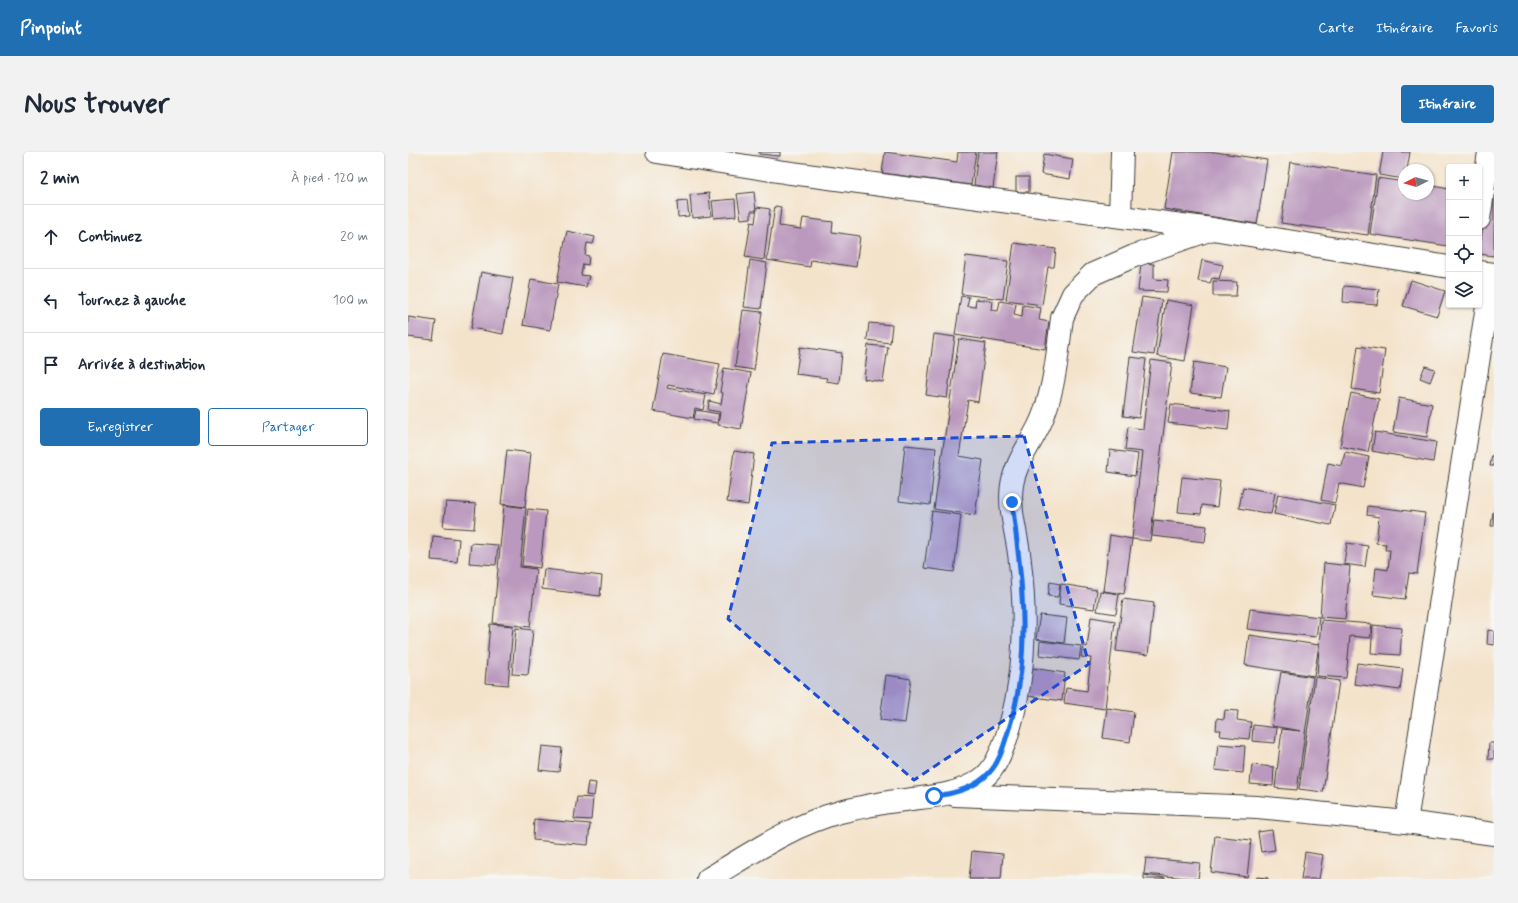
<!DOCTYPE html>
<html lang="fr">
<head>
<meta charset="utf-8">
<style>
  :root { --surface:#fff; --page:#f2f2f3; --text:#1f2937; --muted:#747a83; --line:#e0e1e3; --accent:#1f6fb2 }
  body { margin:0; font-family:Mynerve,sans-serif; background:var(--page); color:var(--text) }
  .controls { position:absolute; right:12px; top:12px; display:grid; overflow:hidden; border-radius:4px; box-shadow:0 1px 3px #0004 }
  .controls button { width:36px; height:36px; display:grid; place-items:center; padding:0; border:0; border-bottom:1px solid var(--line); background:var(--surface); color:var(--text); font:20px sans-serif }
  .compass { position:absolute; left:990px; top:12px; width:36px; height:36px; border-radius:50%; background:var(--surface); box-shadow:0 1px 3px #0004; rotate:264deg }
  .stop { position:absolute; width:12px; height:12px; margin:-9px; border:3px solid #1a73e8; border-radius:50%; background:#fff }
  .stop.end { background:#1a73e8; border-color:#fff; box-shadow:0 1px 4px #0008 }
  .list { margin:0; padding:0; list-style:none }
  h2 { display:flex; justify-content:space-between; align-items:center; height:52px; margin:0; padding:0 16px; font-size:17px }
  h2 small { font-size:13px; font-weight:400; color:var(--muted) }
  .list li { display:grid; grid-template-columns:26px 1fr auto; gap:12px; align-items:center; box-sizing:border-box; height:64px; padding:0 16px; border-top:1px solid var(--line) }
  .list b { display:block; font-size:15px; white-space:nowrap }
  .list em { font-size:13px; font-style:normal; color:var(--muted) }
  .actions { display:flex; gap:8px; padding:12px 16px }
  .actions a { flex:1; padding:9px 0; border:1px solid var(--accent); border-radius:4px; text-align:center; font-size:14px; color:var(--accent) }
  .actions .main { background:var(--accent); color:#fff }
  .icon { flex:none; width:22px; height:22px; fill:none; stroke:currentColor; stroke-width:2; stroke-linecap:round; stroke-linejoin:round }
  .map { position:relative; flex:none; width:1086px; height:727px; overflow:hidden; border-radius:4px }
  header { display:flex; align-items:center; gap:24px; box-sizing:border-box; height:56px; padding:0 20px; background:var(--accent); color:#fff }
  header strong { font-size:19px }
  nav { display:flex; gap:22px; margin-inline-start:auto; font-size:14px }
  .intro { display:flex; align-items:center; justify-content:space-between; box-sizing:border-box; height:96px; padding:0 24px }
  h1 { margin:0; font-size:28px }
  .button { padding:10px 18px; border-radius:4px; background:var(--accent); color:#fff; font-size:14px; font-weight:700 }
  main { display:flex; gap:24px; padding:0 24px }
  aside { flex:1; background:var(--surface); border-radius:4px; box-shadow:0 1px 3px #0004 }
  .map>svg:first-child { display:block }
  .building { fill:#bb99be }
  .lines { fill:none; stroke-linecap:round; stroke-linejoin:round }
  .minor-casing { stroke:#3c3a36; stroke-width:24 }
  .tertiary-casing { stroke:#3c3a36; stroke-width:24 }
  .minor { stroke:#fff; stroke-width:22 }
  .tertiary { stroke:#fff; stroke-width:22 }
  .route { stroke:#1a73e8; stroke-width:5 }
  .marked { fill:#1d4ed8; fill-opacity:0.2; stroke:#1d4ed8; stroke-width:3; stroke-dasharray:8 5; stroke-linejoin:round }
</style>
</head>
<body>
<header>
<strong>Pinpoint</strong>
<nav><a>Carte</a><a>Itinéraire</a><a>Favoris</a></nav>
</header>
<div class="intro"><h1>Nous trouver</h1><a class="button">Itinéraire</a></div>
<main>
<aside>
<h2>2 min<small>À pied · 120 m</small></h2>
<ul class="list">
<li><svg class="icon" aria-label="ahead" viewBox="0 0 24 24"><path d="M12 20V5M6 11l6-6 6 6"/></svg><div><b>Continuez</b></div><em>20 m</em></li>
<li><svg class="icon" aria-label="left" viewBox="0 0 24 24"><path d="M17 20v-9H6M10 6l-5 5 5 5"/></svg><div><b>Tournez à gauche</b></div><em>100 m</em></li>
<li><svg class="icon" aria-label="arrive" viewBox="0 0 24 24"><path d="M6 21V4h12l-3 4 3 4H6"/></svg><div><b>Arrivée à destination</b></div></li>
</ul>
<div class="actions"><a class="main">Enregistrer</a><a>Partager</a></div>
</aside>
<div class="map">
<svg width="1086" height="727" viewBox="0 0 1086 727">
  <rect width="100%" height="100%" fill="#f6f6f2"/>
  <filter id="ink" filterUnits="userSpaceOnUse"><feTurbulence type="fractalNoise" baseFrequency=".025" numOctaves="2"/><feDisplacementMap in="SourceGraphic" scale="8" xChannelSelector="R" yChannelSelector="G"/><feConvolveMatrix kernelMatrix="1 2 1 2 8 2 1 2 1" color-interpolation-filters="sRGB"/></filter>
  <filter id="wash" filterUnits="userSpaceOnUse"><feTurbulence type="fractalNoise" baseFrequency=".012" numOctaves="4" result="noise"/><feDisplacementMap in="SourceGraphic" scale="16" xChannelSelector="R" yChannelSelector="G"/><feGaussianBlur stdDeviation="0.9" result="paint"/><feColorMatrix in="noise" values="0 0 0 0 0 0 0 0 0 0 0 0 0 0 0 0 0 1.4 0 .05"/><feComposite in="paint" operator="in"/></filter>
  <g filter="url(#wash)">
    <rect width="100%" height="100%" fill="#f4e3cb"/>
    <g id="blocks">
      <!-- building -->
      <g class="building">
        <path d="M351 0H372V4L351 2Z"/>
        <path d="M477 0 549 10 550 0H568L563 33 474 21Z"/>
        <path d="M570 0H590L585 36 566 33Z"/>
        <path d="M765 0H807L859 8 849 72 756 57Z"/>
        <path d="M975 0H1002L999 18H996V27L971 23Z"/>
        <path d="M636 2 665 7 662 27 633 22Z"/>
        <path d="M882 10 968 23 960 83 873 71Z"/>
        <rect x="608" y="25" width="13" height="15"/>
        <path d="M970 26 996 30V42H1020V33L1041 37 1040 94 962 82Z"/>
        <path d="M1080 37 1086 38V104L1071 102Z"/>
        <path d="M346 40 348 59H343V66L333 67 329 42Z"/>
        <path d="M301 41 303 64 284 66 282 43Z"/>
        <path d="M327 47 328 64 306 66 304 49Z"/>
        <path d="M279 49 281 64 270 65 269 50Z"/>
        <path d="M367 54 373 55 371 74 393 77 395 66 425 70 424 80 452 84 448 115 403 108 402 115 359 108Z"/>
        <path d="M349 55 362 57 356 108 337 105 343 70 347 71Z"/>
        <path d="M159 79 187 85 185 92 179 91 177 103 181 104 180 113 175 112 173 123 181 124 178 135 149 130Z"/>
        <path d="M606 91 648 97 646 115H640L634 153 598 148Z"/>
        <path d="M558 104 600 109 595 147 553 142Z"/>
        <path d="M342 108 359 111 353 157 336 155Z"/>
        <path d="M794 108 815 113 811 127 804 126 802 131 790 129Z"/>
        <path d="M733 111 746 112V127L760 128 759 140 730 139Z"/>
        <path d="M73 120 105 126 95 182 63 176Z"/>
        <path d="M123 127 150 132 142 178 115 173Z"/>
        <path d="M1003 128 1037 139 1029 164 995 154Z"/>
        <path d="M805 129 829 130 828 144H805Z"/>
        <path d="M936 134 971 137 969 153 935 150Z"/>
        <path d="M553 144 561 145 559 154 567 155 568 147 584 149 583 158 590 159 592 149 608 152 606 163 614 165 615 153 633 156 631 168 641 170 637 197 547 183Z"/>
        <path d="M734 145 754 148 746 203 725 200Z"/>
        <path d="M758 148 786 153 777 209 749 204Z"/>
        <path d="M335 158 354 160 346 218 327 215Z"/>
        <path d="M0 165 28 169 25 188 0 185Z"/>
        <path d="M461 171 484 173 482 191 459 188Z"/>
        <path d="M526 182 547 185 539 246 518 243Z"/>
        <path d="M551 187 578 191 570 250 560 248 551 304 575 308 567 363 526 357Z"/>
        <path d="M460 193 480 195 475 230 456 227Z"/>
        <path d="M950 194 977 198 971 241 944 237Z"/>
        <path d="M392 195 434 201 431 231 418 229 419 226 388 222Z"/>
        <path d="M255 202 312 212 306 242 260 233 259 236 298 243 295 258 287 256 285 266 245 259Z"/>
        <path d="M722 205 738 207 731 266 715 264Z"/>
        <path d="M743 208 764 211 742 389 724 387 734 300 717 298 720 275 735 277Z"/>
        <path d="M786 210 818 215 813 245 782 241Z"/>
        <path d="M1017 214 1027 217 1022 230 1012 226Z"/>
        <path d="M316 216 343 221 333 277 310 273 312 260 300 258 301 249 313 252 315 241 312 240Z"/>
        <path d="M943 241 971 247 960 300 932 294Z"/>
        <path d="M991 246 1024 252 1019 285 985 280Z"/>
        <path d="M763 252 822 259 820 278 760 271Z"/>
        <path d="M288 258 311 262 309 271 286 267Z"/>
        <path d="M967 280 1028 290 1025 310 964 299Z"/>
        <path d="M497 293 528 296 522 353 491 349Z"/>
        <path d="M99 298 123 301 117 355 93 352Z"/>
        <path d="M702 298 730 302 727 324 700 320Z"/>
        <path d="M326 299 346 302 340 353 319 350Z"/>
        <path d="M937 300 961 305 955 336 931 331 927 351 913 348 920 311 934 314Z"/>
        <path d="M1084 303H1086V314H1082Z"/>
        <path d="M774 325 812 329 809 355 794 353 793 362 770 360Z"/>
        <path d="M835 335 867 341 863 362 831 356Z"/>
        <path d="M870 342 927 353 923 373 866 362Z"/>
        <path d="M38 350 68 352 66 377 35 375Z"/>
        <path d="M96 353 118 356 112 415 128 417 122 475 85 471Z"/>
        <path d="M960 354 1017 361 1009 422 1001 421 997 447 965 443 968 416 980 418 982 398H977L978 392 968 391 971 365 959 363Z"/>
        <path d="M120 357 138 359 132 416 114 414Z"/>
        <path d="M524 359 553 363 546 420 516 416Z"/>
        <path d="M1085 360H1086V374H1083Z"/>
        <path d="M746 368 799 374 797 390 744 384Z"/>
        <path d="M702 383 724 387 716 442 695 439Z"/>
        <path d="M25 384 51 387 49 410 23 408Z"/>
        <path d="M63 391 90 393 88 413 61 411Z"/>
        <path d="M939 391 960 394 957 415 936 412Z"/>
        <path d="M916 411 942 414 937 467 912 465Z"/>
        <path d="M136 417 194 424 192 444 134 437Z"/>
        <path d="M642 430 652 432 650 445 640 444Z"/>
        <path d="M653 432 689 438 686 457 651 452Z"/>
        <path d="M692 439 711 442 708 462 689 459Z"/>
        <path d="M715 447 746 451 740 503 708 499Z"/>
        <path d="M842 457 911 465 908 485 839 477Z"/>
        <path d="M632 463 659 466 656 491 628 487Z"/>
        <path d="M683 465 707 469 697 557 656 551 658 536 679 539 683 506 673 505 675 494 679 495Z"/>
        <path d="M913 468 964 472 962 486 942 484 938 526 909 524Z"/>
        <path d="M82 472 105 474 100 533 77 531Z"/>
        <path d="M965 473 994 476 992 503 963 501Z"/>
        <path d="M108 476 125 478 120 523 104 522Z"/>
        <path d="M1080 478 1086 479V493L1079 492Z"/>
        <path d="M841 483 911 493 906 524 837 513Z"/>
        <path d="M632 489 673 494 671 508 631 503Z"/>
        <path d="M949 511 995 517 992 538 946 532Z"/>
        <path d="M624 516 657 521 654 549 620 544Z"/>
        <path d="M873 520 905 525 889 638 867 636 874 577 893 579 864 574Z"/>
        <path d="M478 523 503 527 497 571 472 568Z"/>
        <path d="M907 525 931 529 915 640 891 637Z"/>
        <path d="M699 556 726 560 722 590 695 586Z"/>
        <path d="M817 558 830 559 829 568 843 570 841 587 812 584 813 578H808L809 566 816 567Z"/>
        <path d="M845 573 869 576 867 591 844 589Z"/>
        <path d="M1081 591H1086V607H1080Z"/>
        <path d="M810 592 837 594 835 621 807 618Z"/>
        <path d="M134 594 154 596 151 620 131 618Z"/>
        <path d="M844 613 866 615 865 634 842 632Z"/>
        <path d="M180 630 188 631 186 644 178 643Z"/>
        <path d="M169 645 185 646 183 668 166 667Z"/>
        <path d="M126 667 182 672 180 693 125 688Z"/>
        <path d="M864 678 867 698 853 700 850 680Z"/>
        <path d="M807 684 843 688 839 725 803 720Z"/>
        <path d="M564 699 595 702 593 727H561Z"/>
        <path d="M897 700 915 703 911 727H893Z"/>
        <path d="M738 706 792 711 790 727 736 722Z"/>
        <path d="M736 723 757 726V727H736Z"/>
        <path d="M849 725 860 726V727H848Z"/>
      </g>
    </g>
  </g>
  <g filter="url(#ink)">
    <use href="#blocks" fill-opacity="0" stroke="#3c3a36" stroke-width="1"/>
    <g class="lines">
      <!-- minor casing -->
      <g class="minor-casing">
        <g id="minor">
          <path d="M712 64 714 0"/>
          <path d="M1071 67 1081 0"/>
          <path d="M547 643 849 655 998 670 1086 682"/>
          <path d="M998 670 1084 122"/>
          <path d="M300 727C342 702 384 673 432 660 453 655 475 650 497 648 525 644 546 644 571 629 586 620 592 603 598 587 617 530 619 469 612 410 610 385 600 358 604 333 608 307 628 286 636 262 647 232 650 198 654 166L665 142 685 122 726 104 804 77"/>
        </g>
      </g>
      <!-- tertiary casing -->
      <g class="tertiary-casing">
        <g id="tertiary">
          <path d="M249 0 376 20 804 77 1041 115"/>
          <path d="M1071 120 1086 122"/>
        </g>
      </g>
      <!-- minor -->
      <use href="#minor" class="minor"/>
      <!-- tertiary -->
      <use href="#tertiary" class="tertiary"/>
    </g>
  </g>
  <g class="lines" filter="url(#ink)">
    <!-- route -->
    <path class="route" d="M526 644C545 642 567 636 581 621 591 611 595 596 599 583 625 506 614 429 604 350"/>
  </g>
  <!-- marked area -->
  <path class="marked" d="M616 284 681 512 506 628 320 467 364 291Z"/>
</svg>
<div class="controls">
<button>+</button>
<button>−</button>
<button><svg class="icon" aria-label="locate" viewBox="0 0 24 24"><circle cx="12" cy="12" r="6"/><path d="M12 2v4M12 18v4M2 12h4M18 12h4"/></svg></button>
<button><svg class="icon" aria-label="layers" viewBox="0 0 24 24"><path d="M12 4l9 5-9 5-9-5zM3 14l9 5 9-5"/></svg></button>
</div>
<svg class="compass" viewBox="-18 -18 36 36"><path d="M0-13l5 13h-10z" fill="#e53935"/><path d="M0 13l5-13h-10z" fill="#747a83"/></svg>
<div class="stop" style="left:526px;top:644px"></div>
<div class="stop end" style="left:604px;top:350px"></div>
</div>
</main>
</body>
</html>
